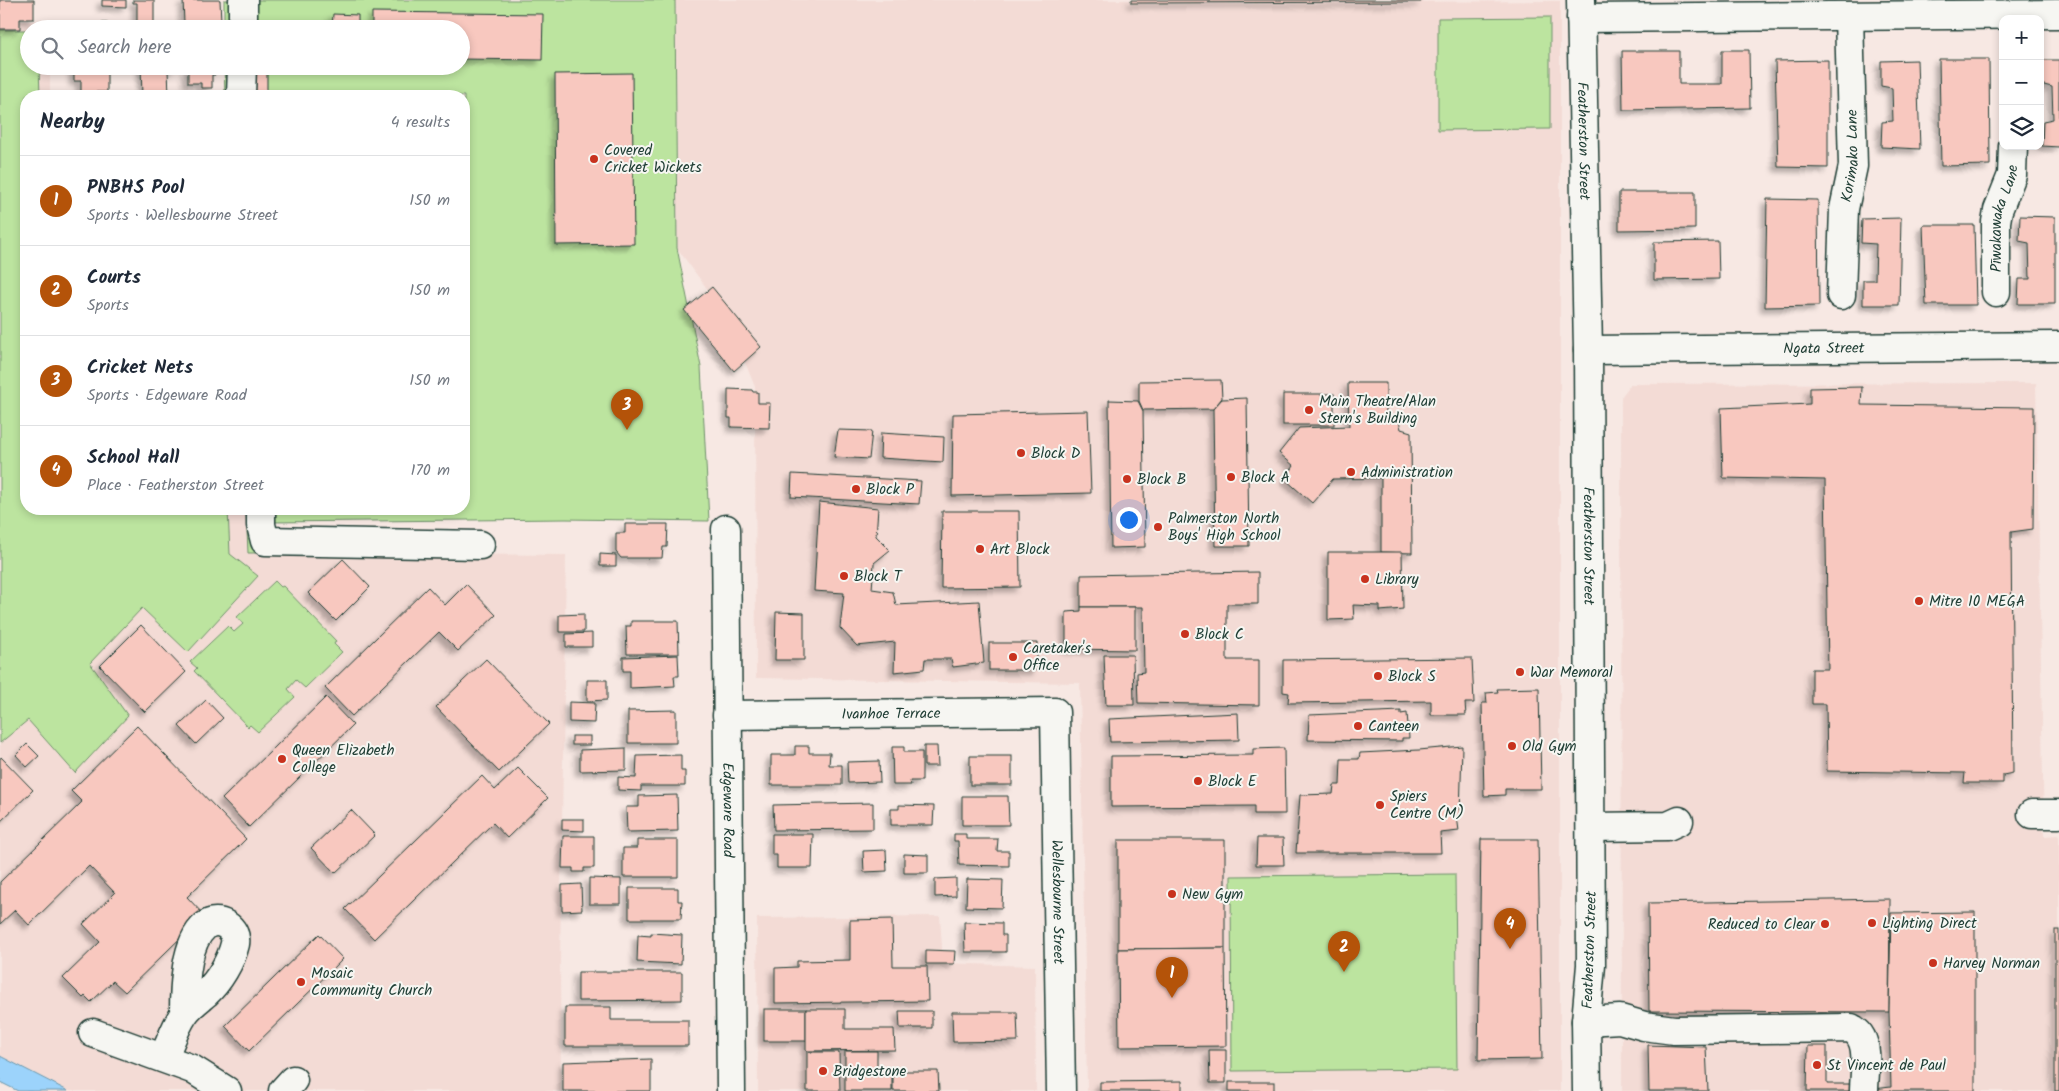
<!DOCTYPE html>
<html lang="en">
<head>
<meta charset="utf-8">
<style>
  :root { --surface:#fff; --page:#f6f6f7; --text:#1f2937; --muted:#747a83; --line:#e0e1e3; --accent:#b45309 }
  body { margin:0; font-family:Kalam,sans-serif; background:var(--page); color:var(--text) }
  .controls { position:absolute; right:15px; top:15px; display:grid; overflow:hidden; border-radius:10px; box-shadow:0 2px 8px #0003 }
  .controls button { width:45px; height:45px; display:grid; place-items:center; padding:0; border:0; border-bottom:1px solid var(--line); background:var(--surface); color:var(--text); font:25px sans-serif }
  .you { position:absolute; left:1128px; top:519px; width:18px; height:18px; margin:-12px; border:4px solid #fff; border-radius:50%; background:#1a73e8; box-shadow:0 0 0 8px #1a73e833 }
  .badge { display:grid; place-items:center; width:32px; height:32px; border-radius:50%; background:var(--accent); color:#fff; font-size:16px; font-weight:700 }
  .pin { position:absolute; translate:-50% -41px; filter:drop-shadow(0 1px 2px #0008) }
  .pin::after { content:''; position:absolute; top:26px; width:18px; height:15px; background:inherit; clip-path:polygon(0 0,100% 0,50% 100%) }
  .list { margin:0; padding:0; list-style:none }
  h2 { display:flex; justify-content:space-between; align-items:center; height:65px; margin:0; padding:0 20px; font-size:21px }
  h2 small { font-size:16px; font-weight:400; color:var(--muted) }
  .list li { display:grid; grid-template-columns:32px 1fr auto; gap:15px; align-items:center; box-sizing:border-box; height:90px; padding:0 20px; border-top:1px solid var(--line) }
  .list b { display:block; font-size:19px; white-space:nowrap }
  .list p { margin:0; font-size:16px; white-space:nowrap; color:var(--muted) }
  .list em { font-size:16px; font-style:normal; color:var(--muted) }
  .icon { flex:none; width:28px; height:28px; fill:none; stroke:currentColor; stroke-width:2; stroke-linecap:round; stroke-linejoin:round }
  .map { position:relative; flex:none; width:2059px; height:1091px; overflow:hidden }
  .search { position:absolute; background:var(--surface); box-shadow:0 2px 8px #0003; left:20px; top:20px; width:450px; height:55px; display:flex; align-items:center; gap:12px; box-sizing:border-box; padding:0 18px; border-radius:28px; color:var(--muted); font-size:19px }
  .panel { position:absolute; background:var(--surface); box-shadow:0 2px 8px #0003; left:20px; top:90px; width:450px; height:425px; border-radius:20px }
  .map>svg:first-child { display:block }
  .built { fill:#f3dbd5 }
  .green { fill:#bce49f; stroke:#6e906a }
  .water { fill:#9cd3fb; stroke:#6a97ab }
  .building { fill:#f8c8bf; stroke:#1f3d34; filter:url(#shadow) }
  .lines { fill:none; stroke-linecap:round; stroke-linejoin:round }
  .minor-casing { stroke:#1f3d34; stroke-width:31 }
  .major-casing { stroke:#1f3d34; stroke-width:31 }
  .minor { stroke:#f6f6f2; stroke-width:28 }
  .major { stroke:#f6f6f2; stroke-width:28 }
  .poi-dot { fill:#c8321e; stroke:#f6f6f2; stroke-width:2 }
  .labels { text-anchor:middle; stroke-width:4; stroke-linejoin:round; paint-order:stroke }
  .street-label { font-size:15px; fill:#1f3d34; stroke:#f6f6f2 }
  .poi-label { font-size:15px; fill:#1f3d34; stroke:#f6f6f2; text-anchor:start }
</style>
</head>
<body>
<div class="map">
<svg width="2059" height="1091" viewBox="0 0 2059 1091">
  <defs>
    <filter id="shadow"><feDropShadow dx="-4.5" dy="4.5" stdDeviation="2.5" flood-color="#0004"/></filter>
  </defs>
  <rect width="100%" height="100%" fill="#f7e8e3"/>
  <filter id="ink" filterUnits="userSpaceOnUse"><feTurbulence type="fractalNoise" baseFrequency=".02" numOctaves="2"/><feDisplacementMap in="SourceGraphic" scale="10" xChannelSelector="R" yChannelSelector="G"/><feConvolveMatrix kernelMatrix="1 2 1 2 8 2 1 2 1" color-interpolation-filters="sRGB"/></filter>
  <g filter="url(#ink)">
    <!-- built -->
    <g class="built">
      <path d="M675 0H1131L1132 3 1560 1V1091H1087L1080 683 756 678 755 387 725 313 677 248Z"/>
      <path d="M0 21H49V29H29V66H50V96H26V509H246L249 553 566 555 560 963 561 1091H68L0 1056Z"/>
      <path d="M2036 383 2044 836 2059 835V1091H1622L1621 397 1631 384Z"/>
      <path d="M940 916 943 963 1035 966 1036 1091H758L757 918Z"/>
    </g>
    <!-- green -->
    <g class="green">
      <path d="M224 0H675L677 248 701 367 709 521 565 519 270 522 265 553H248L246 509H464V96H225L224 66H461V29H224Z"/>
      <path d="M1550 17V129L1438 130V18Z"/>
      <path d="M0 30H29V66H39L40 96H26V509H228L230 554 258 576 188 652 142 608 90 663 128 716 75 773 28 720 0 743Z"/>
      <path d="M275 581 281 587 283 586 336 641 334 644 342 652 305 688 296 680 288 689 295 697 258 732 250 725 248 727 194 671 197 668 190 662 228 626 234 632 243 624 237 617Z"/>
      <path d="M1455 874 1457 1069 1232 1071 1231 876Z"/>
    </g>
    <!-- water -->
    <path class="water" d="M0 1056 68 1091H18L0 1082Z"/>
    <!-- building -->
    <g class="building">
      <path d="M0 0H34V19H20V29H0Z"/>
      <path d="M102 0H126V7L102 6Z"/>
      <path d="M133 0H154V24H137V3H133Z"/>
      <path d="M183 0H220L221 21 184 22Z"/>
      <path d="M1131 0H1421V2L1131 3Z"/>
      <path d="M372 12 543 14 542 60 461 59V29H372Z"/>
      <path d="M333 14 358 15V29H332Z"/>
      <rect x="81" y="23" width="26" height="6"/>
      <path d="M1722 50H1749L1750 108 1623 110 1622 51H1679V84H1722Z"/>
      <path d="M1939 59H1989L1990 165 1941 166Z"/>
      <path d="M1828 60V168L1778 167 1775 61Z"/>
      <path d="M1917 60 1920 149 1881 147 1882 122 1893 121 1892 88 1881 86V61Z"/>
      <path d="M2040 60H2059V147L2042 146 2043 121 2053 119 2052 87 2040 84Z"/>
      <path d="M74 66H107V92H81V81H74Z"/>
      <path d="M141 66H175V70H168L169 96 142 95Z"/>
      <path d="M188 66H214L215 75H212V88H201V83H188Z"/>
      <rect x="248" y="66" width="19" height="30"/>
      <path d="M632 73 634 244 556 245 555 74Z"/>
      <rect x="50" y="93" width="24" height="3"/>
      <path d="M1619 192H1695V229L1619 230Z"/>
      <path d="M1767 199 1818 200 1819 306 1765 307Z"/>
      <path d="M2020 216 2055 217V304H2018L2019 279H2030L2029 243 2019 241Z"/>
      <path d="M1901 218 1899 305H1863V280H1875L1876 244 1861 243 1862 219Z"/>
      <path d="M1923 225H1974L1976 305H1926Z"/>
      <path d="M1718 241 1719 279 1654 280V242Z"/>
      <path d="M712 287 761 347 734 371 684 310Z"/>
      <path d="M1221 380 1222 398 1213 409 1143 410 1139 401V381Z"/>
      <path d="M1348 383H1386V422L1399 421 1401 429 1411 432 1412 553 1381 552V478L1333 479 1312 503 1285 479 1294 466 1279 453 1299 428 1349 426Z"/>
      <path d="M1862 387 1861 405 2034 407 2033 529 2011 532 2013 773 2003 775V783H1964L1965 773 1827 771 1826 704H1812V669H1828L1825 480 1723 478 1721 408 1810 404V388Z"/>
      <path d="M728 389 752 390 753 392H758V403H770L769 428 731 427V418H728Z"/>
      <rect x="1283" y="394" width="51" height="31"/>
      <path d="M1247 398 1249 546H1215L1213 409 1222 399Z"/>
      <path d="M1109 400 1138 401 1143 411 1145 547 1111 548Z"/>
      <path d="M1088 411 1091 493 952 496 953 414Z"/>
      <path d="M838 430 872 431 869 459 834 457Z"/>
      <path d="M881 433 944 437 943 462 880 458Z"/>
      <path d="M792 474 921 481 919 504 791 497Z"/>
      <path d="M819 502 878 508 876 536 890 550 874 563 872 589 893 592 896 605 979 601 984 663 953 667 951 659H925L924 669 894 672 895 642 857 646 840 628 844 593 814 591Z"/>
      <path d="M942 511H1019L1020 587 941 588Z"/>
      <path d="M625 524H668L667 547H663L662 558H621L616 552V533H625Z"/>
      <path d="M1328 552H1402L1403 609 1380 611V606L1353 605 1354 619 1328 620Z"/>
      <path d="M600 554 616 555V566H600Z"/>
      <path d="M343 559 370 587 336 621 308 593Z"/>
      <path d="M1258 572V604H1227V660H1259V705L1138 703 1137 673 1144 672 1143 607H1081V575Z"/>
      <path d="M466 584 496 615 458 651 439 632 352 716 325 688 428 587 445 605Z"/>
      <path d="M1081 607H1135V650L1066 649V612L1081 611Z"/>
      <path d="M776 612 804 613V660H775Z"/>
      <path d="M584 614V632H559V615Z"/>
      <path d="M631 621H678L679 654H627L626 626H631Z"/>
      <path d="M141 625 186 672 145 712 100 666Z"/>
      <path d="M592 633V647H566V634Z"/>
      <rect x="989" y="643" width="48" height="27"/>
      <path d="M678 655 679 676H674L675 686 630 688V671H623V657Z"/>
      <path d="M1104 655H1133L1134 705H1106Z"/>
      <path d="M1472 658 1474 703H1465L1466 715H1431V701L1288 703 1289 693 1283 692V660Z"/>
      <path d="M486 659 549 724 499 772 436 707Z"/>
      <path d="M587 680H607V700L587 701Z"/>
      <path d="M1539 688 1541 789H1505V795L1484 796 1482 703H1487L1486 693 1498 692 1497 689Z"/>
      <path d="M326 697 353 725 249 827 222 799Z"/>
      <path d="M206 700 223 718 196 744 179 726Z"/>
      <path d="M569 702 595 703 594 723 569 722Z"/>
      <path d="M676 710V743H628V711Z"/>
      <path d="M1401 711V714L1407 713 1409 738H1402V741L1308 740 1309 715Z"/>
      <path d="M1238 713 1239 740 1110 742 1109 719Z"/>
      <path d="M137 726 246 839 187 897 204 915 125 992 113 981 91 1002 85 996 83 998 63 978 100 942 83 924 115 893 89 866 29 925 15 910 0 924V882L82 802 71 791Z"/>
      <rect x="572" y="736" width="18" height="9"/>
      <path d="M27 744 39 756 27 767 16 755Z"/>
      <path d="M795 746H809V753H830L829 765H842V785H771V755H795Z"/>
      <path d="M924 746H937L938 766H924Z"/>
      <path d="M1462 746 1460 815 1457 816 1459 831 1440 833 1441 853H1296L1300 795 1333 794 1334 785H1340L1341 759H1359L1360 753 1419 750Z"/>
      <path d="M892 747H904V752H922V781H910L911 785H893Z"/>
      <path d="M626 748V770L580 771V750Z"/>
      <path d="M1284 748 1285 814H1254V806L1111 807V756L1253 755V749Z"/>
      <path d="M681 755V771H685V786H641V791L618 790V777L636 778 637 756Z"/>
      <rect x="970" y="756" width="42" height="29"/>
      <path d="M1 757 33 790 0 822V759Z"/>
      <path d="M879 761 880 782 848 783 847 762Z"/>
      <path d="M518 768 548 798 507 838 493 823 374 939 345 909 482 776 495 790Z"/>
      <path d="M677 795 678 831 627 832 626 807H639V796Z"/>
      <path d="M962 796H1008L1009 825H962Z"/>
      <path d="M873 803V829L774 830 773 805Z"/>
      <path d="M899 805 934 806 933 825H891V809H899Z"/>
      <path d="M351 810 375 835 335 873 311 848Z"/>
      <path d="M562 819H584V831L562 830Z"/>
      <path d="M772 834H813L812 868H777V855H772Z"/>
      <path d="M954 834H966V839H998L997 851H1009V866L959 865 958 841H954Z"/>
      <path d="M563 836H594V868H584V872H573V868H562Z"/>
      <path d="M1257 838H1283L1284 865H1256Z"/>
      <path d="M1481 839H1538L1542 1059 1478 1060Z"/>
      <path d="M637 840H678V877H623V848H637Z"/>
      <path d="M1118 840H1225V948L1118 949Z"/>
      <path d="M886 850 887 871 864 872 863 851Z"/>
      <path d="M904 854 928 855V873H904Z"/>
      <path d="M589 878 621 879V904H589Z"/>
      <path d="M956 878V896L935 897V879Z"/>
      <path d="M967 879 1003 880 1002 908 966 907Z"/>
      <path d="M581 884 582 910 562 911V885Z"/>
      <path d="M629 888H678V901H682L681 919H629Z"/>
      <path d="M1890 899 1889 1012 1649 1011 1648 903Z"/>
      <path d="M1975 912V1091H1873V1089L1891 1087 1889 1012 1891 913Z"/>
      <path d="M892 919 893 966H927L928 1001 775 1003V968L797 967V961L850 960V920Z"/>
      <path d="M964 922 1002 923V935H1006V952H965Z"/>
      <rect x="2055" y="930" width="4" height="161"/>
      <path d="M651 933 682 935 681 964 637 962 638 935 651 936Z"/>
      <path d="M319 934 343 959 249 1051 225 1026Z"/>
      <path d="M1225 948 1226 1046 1119 1047 1118 949Z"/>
      <path d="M926 950 955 951 954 964H926Z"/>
      <path d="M578 972H682V1000L578 1001Z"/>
      <path d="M565 1007H611V1020H688V1046H565Z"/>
      <rect x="764" y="1009" width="42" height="32"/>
      <path d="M806 1009H845V1029H894L895 1050 806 1051Z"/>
      <path d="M899 1011H932V1028H900Z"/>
      <path d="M952 1012H1017L1018 1041 953 1042Z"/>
      <path d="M1648 1045 1706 1047 1708 1091H1649Z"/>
      <path d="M1808 1046H1827V1084H1857V1091H1807Z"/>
      <path d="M1209 1050H1226V1083H1210Z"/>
      <path d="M845 1051H877V1068H892V1091H845Z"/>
      <path d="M807 1052H839L840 1091H807Z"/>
      <path d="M651 1059V1091H563V1062Z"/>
      <path d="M893 1071H938L939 1091H893Z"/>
      <path d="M1182 1081V1091H1100V1082Z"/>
      <rect x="1229" y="1082" width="45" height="9"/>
    </g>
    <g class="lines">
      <!-- minor casing -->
      <g class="minor-casing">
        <g id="minor">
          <path d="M1581 18 2059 14"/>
          <path d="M243 29V0"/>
          <path d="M241 96 242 66"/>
          <path id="s1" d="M1996 292V222L1998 210 2012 175 2013 146"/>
          <path id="s2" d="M1841 295 1844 209 1853 166 1849 16"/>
          <path id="s3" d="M1588 350 2059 346"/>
          <path d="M261 509V525L265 541 480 545"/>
          <path id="s4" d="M726 529 731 1091"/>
          <path id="s5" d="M727 715 1055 712 1061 1091"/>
          <path d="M2032 814H2059"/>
          <path d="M1591 827 1668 826 1679 821"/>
          <path d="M1586 1021 1620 1019 1644 1026 1674 1030 1851 1028C1872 1038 1864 1071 1864 1091"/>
          <path d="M93 1033 192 1069 227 1091"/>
          <path d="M163 1058C170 1044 175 1027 184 1014 189 1006 199 999 206 993 219 981 231 961 235 944 238 928 218 915 205 926 185 943 184 989 184 1013"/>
          <path d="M283 1091 293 1080"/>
        </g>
      </g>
      <!-- major casing -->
      <g class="major-casing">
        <g id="major">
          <path id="s6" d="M1581 0 1588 350 1591 965 1586 1021 1587 1091"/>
        </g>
      </g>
      <!-- minor -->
      <use href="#minor" class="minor"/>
      <!-- major -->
      <use href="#major" class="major"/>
    </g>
  </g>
  <!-- markers -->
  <g class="poi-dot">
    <circle cx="594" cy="159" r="5"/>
    <circle cx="1309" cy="410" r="5"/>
    <circle cx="1021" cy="453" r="5"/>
    <circle cx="1351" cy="472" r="5"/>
    <circle cx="1231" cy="477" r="5"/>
    <circle cx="1127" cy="479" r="5"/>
    <circle cx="856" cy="489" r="5"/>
    <circle cx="1158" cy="527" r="5"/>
    <circle cx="980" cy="549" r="5"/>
    <circle cx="844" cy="576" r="5"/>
    <circle cx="1365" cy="579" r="5"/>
    <circle cx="1919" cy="601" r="5"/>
    <circle cx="1185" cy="634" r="5"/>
    <circle cx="1013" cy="657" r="5"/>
    <circle cx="1520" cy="672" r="5"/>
    <circle cx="1378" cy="676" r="5"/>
    <circle cx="1358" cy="726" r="5"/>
    <circle cx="1512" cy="746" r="5"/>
    <circle cx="282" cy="759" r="5"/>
    <circle cx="1198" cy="781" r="5"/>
    <circle cx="1380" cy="805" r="5"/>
    <circle cx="1172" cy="894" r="5"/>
    <circle cx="1872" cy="923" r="5"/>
    <circle cx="1825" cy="924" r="5"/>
    <circle cx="1933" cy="963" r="5"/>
    <circle cx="301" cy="982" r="5"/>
    <circle cx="1817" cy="1065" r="5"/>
    <circle cx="823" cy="1071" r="5"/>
  </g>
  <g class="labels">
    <!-- street labels -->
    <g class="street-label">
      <text dy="5" stroke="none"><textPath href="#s6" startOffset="141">Featherston Street</textPath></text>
      <text dy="5" stroke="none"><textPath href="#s2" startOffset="140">Korimako Lane</textPath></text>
      <text dy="5" stroke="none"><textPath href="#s1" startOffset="75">Pīwakawaka Lane</textPath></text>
      <text dy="5" stroke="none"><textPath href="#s3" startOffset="236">Ngata Street</textPath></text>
      <text dy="5" stroke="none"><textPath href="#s6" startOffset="546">Featherston Street</textPath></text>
      <text dy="5" stroke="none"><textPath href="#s5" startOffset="164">Ivanhoe Terrace</textPath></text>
      <text dy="5" stroke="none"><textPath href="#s4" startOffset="281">Edgeware Road</textPath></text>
      <text dy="5" stroke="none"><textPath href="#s5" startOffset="518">Wellesbourne Street</textPath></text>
      <text transform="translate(1589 950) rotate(-88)" y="5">Featherston Street</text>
    </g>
    <!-- poi labels -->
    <g class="poi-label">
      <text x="604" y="155">Covered<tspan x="604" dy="17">Cricket Wickets</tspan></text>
      <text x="1319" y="406">Main Theatre/Alan<tspan x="1319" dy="17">Stern's Building</tspan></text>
      <text x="1031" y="458">Block D</text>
      <text x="1361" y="477">Administration</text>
      <text x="1241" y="482">Block A</text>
      <text x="1137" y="484">Block B</text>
      <text x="866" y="494">Block P</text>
      <text x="1168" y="523">Palmerston North<tspan x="1168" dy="17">Boys' High School</tspan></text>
      <text x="990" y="554">Art Block</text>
      <text x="854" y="581">Block T</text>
      <text x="1375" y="584">Library</text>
      <text x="1929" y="606">Mitre 10 MEGA</text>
      <text x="1195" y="639">Block C</text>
      <text x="1023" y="653">Caretaker's<tspan x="1023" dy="17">Office</tspan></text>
      <text x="1530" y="677">War Memoral</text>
      <text x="1388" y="681">Block S</text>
      <text x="1368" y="731">Canteen</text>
      <text x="1522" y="751">Old Gym</text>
      <text x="292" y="755">Queen Elizabeth<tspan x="292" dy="17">College</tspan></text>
      <text x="1208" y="786">Block E</text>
      <text x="1390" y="801">Spiers<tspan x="1390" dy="17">Centre (M)</tspan></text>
      <text x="1182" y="899">New Gym</text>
      <text x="1882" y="928">Lighting Direct</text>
      <text x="1815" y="929" text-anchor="end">Reduced to Clear</text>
      <text x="1943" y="968">Harvey Norman</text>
      <text x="311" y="978">Mosaic<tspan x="311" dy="17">Community Church</tspan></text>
      <text x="1827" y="1070">St Vincent de Paul</text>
      <text x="833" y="1076">Bridgestone</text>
    </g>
  </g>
</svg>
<div class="controls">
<button>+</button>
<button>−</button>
<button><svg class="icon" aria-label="layers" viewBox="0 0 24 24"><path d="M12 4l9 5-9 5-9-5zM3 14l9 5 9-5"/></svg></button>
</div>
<div class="you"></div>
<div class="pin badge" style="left:1172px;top:998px">1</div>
<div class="pin badge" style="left:1344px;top:972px">2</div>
<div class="pin badge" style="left:627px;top:430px">3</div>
<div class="pin badge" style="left:1510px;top:949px">4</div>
<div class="search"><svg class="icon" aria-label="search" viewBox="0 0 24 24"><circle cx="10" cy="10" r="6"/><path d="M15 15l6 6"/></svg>Search here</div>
<section class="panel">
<h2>Nearby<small>4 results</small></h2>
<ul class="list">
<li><span class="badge">1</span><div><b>PNBHS Pool</b><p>Sports · Wellesbourne Street</p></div><em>150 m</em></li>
<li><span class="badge">2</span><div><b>Courts</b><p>Sports</p></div><em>150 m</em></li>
<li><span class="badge">3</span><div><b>Cricket Nets</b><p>Sports · Edgeware Road</p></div><em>150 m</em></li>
<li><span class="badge">4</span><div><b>School Hall</b><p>Place · Featherston Street</p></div><em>170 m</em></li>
</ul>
</section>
</div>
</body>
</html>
